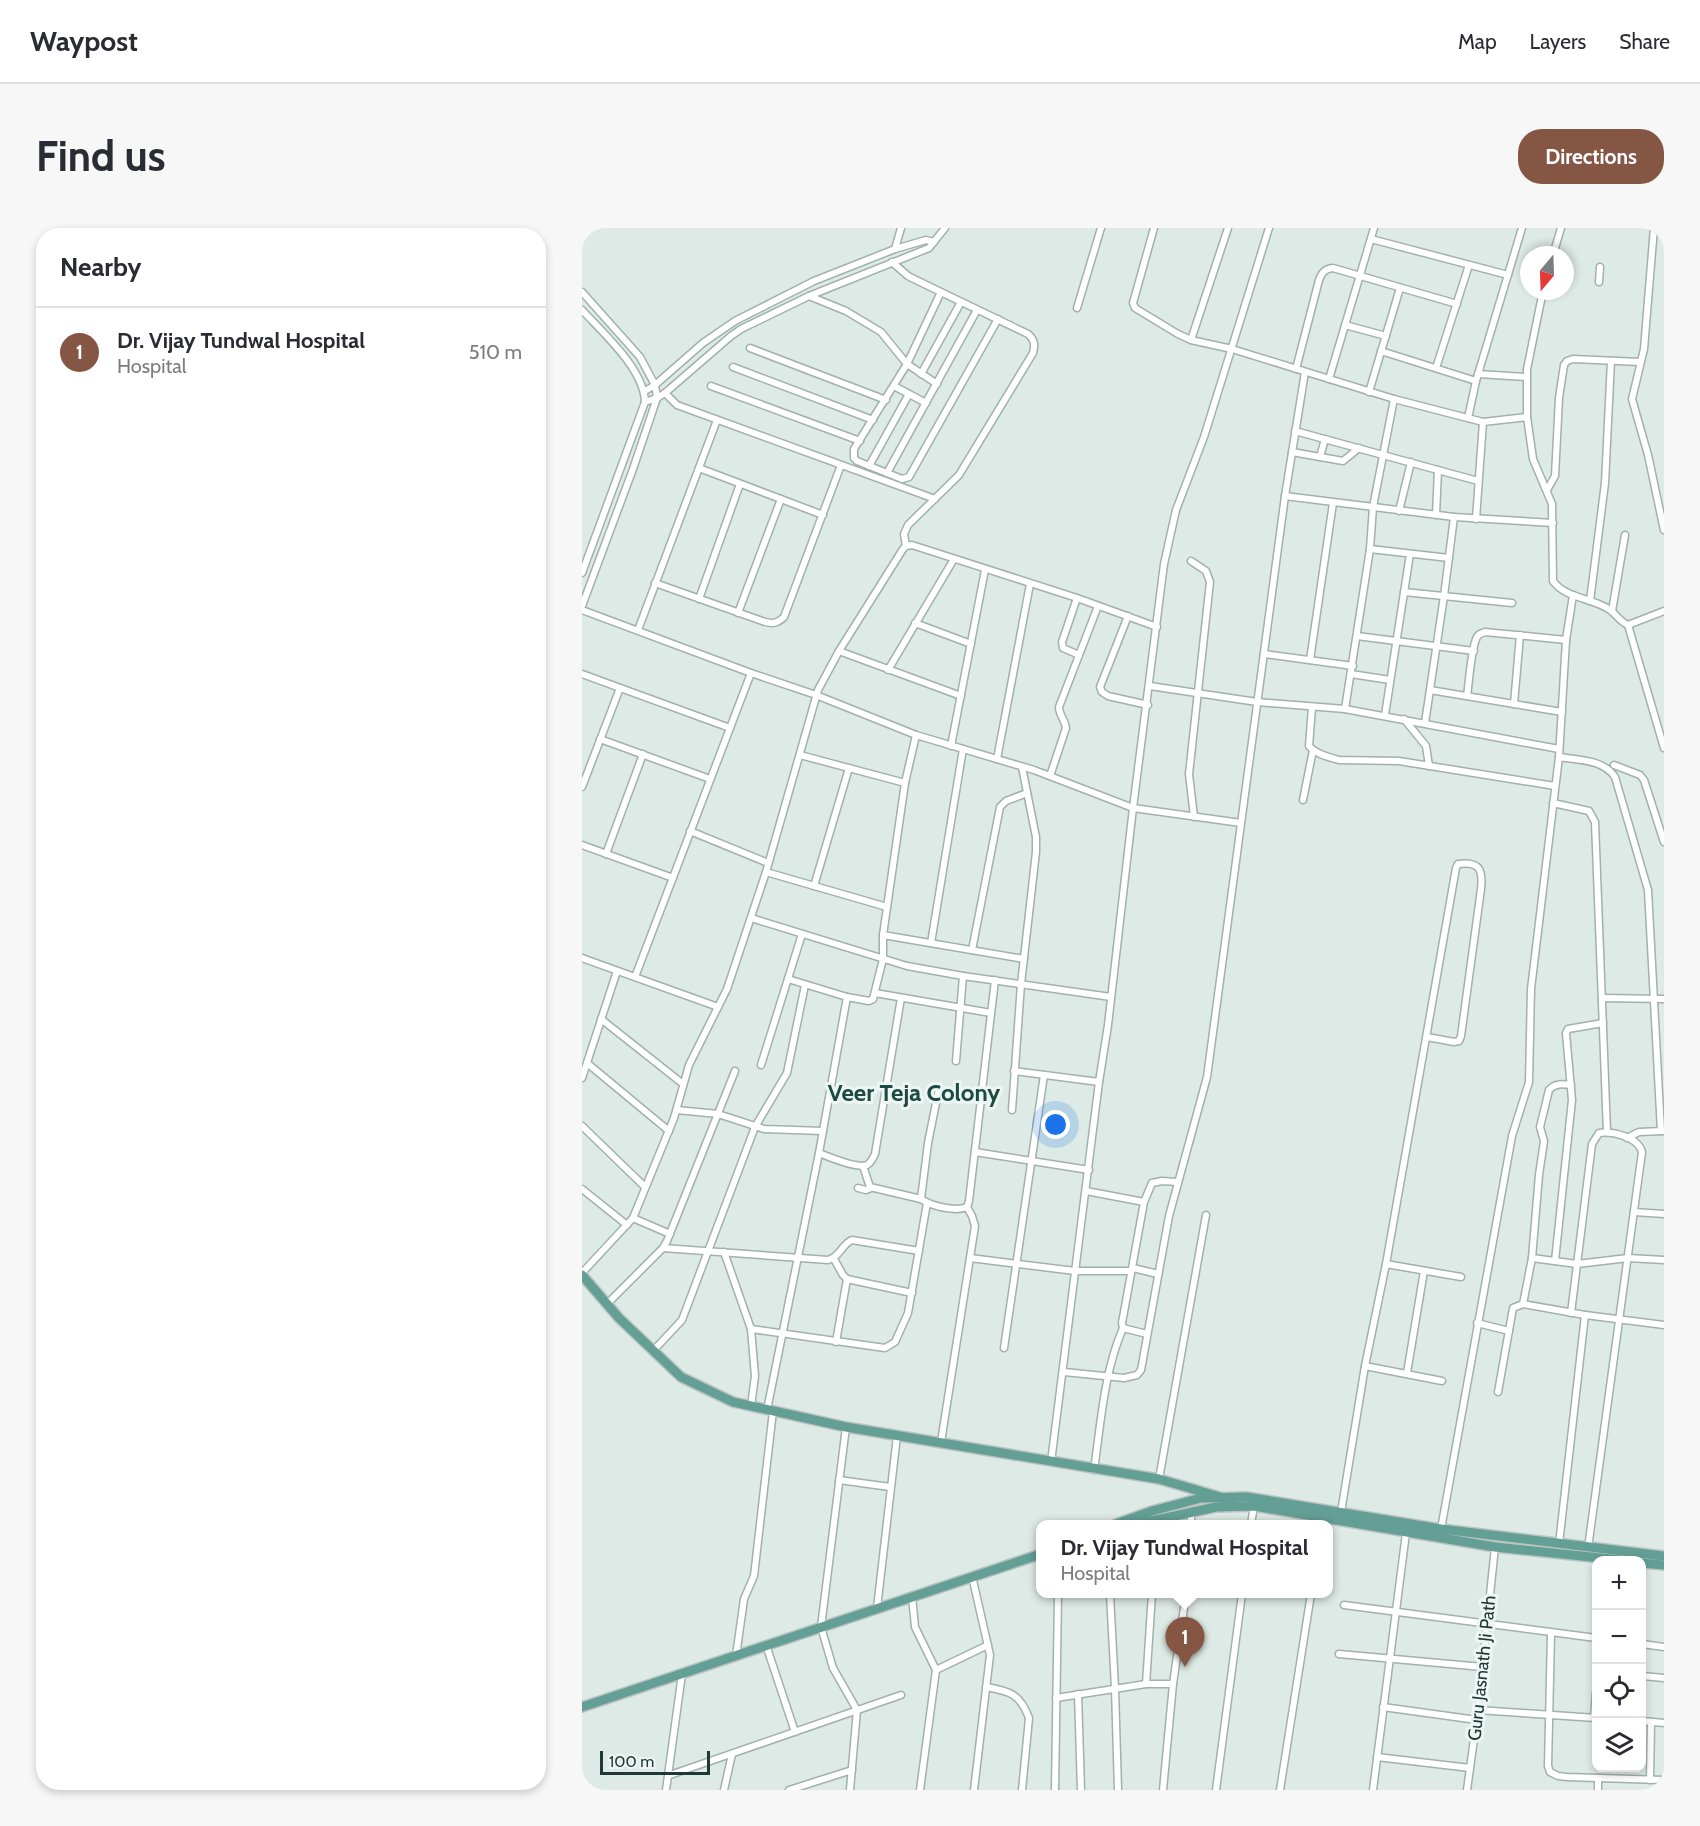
<!DOCTYPE html>
<html lang="en">
<head>
<meta charset="utf-8">
<style>
  :root { --surface:#fff; --page:#f7f7f7; --text:#2b2b33; --muted:#7c7c81; --line:#e1e1e2; --accent:#845643 }
  body { margin:0; font-family:Cabin,sans-serif; background:var(--page); color:var(--text) }
  .controls { position:absolute; right:18px; bottom:18px; display:grid; overflow:hidden; border-radius:12px; box-shadow:0 3px 9px #0003 }
  .controls button { width:54px; height:54px; display:grid; place-items:center; padding:0; border:0; border-bottom:2px solid var(--line); background:var(--surface); color:var(--text); font:30px sans-serif }
  .compass { position:absolute; left:938px; top:18px; width:54px; height:54px; border-radius:50%; background:var(--surface); box-shadow:0 3px 9px #0003; rotate:199deg }
  .scale { position:absolute; left:18px; bottom:15px; width:110px; box-sizing:border-box; padding-left:6px; border:3px solid #203934; border-top:0; font-size:16px; line-height:21px; white-space:nowrap; color:#203934; -webkit-text-stroke:4px #eef6f3; paint-order:stroke }
  .you { position:absolute; left:474px; top:897px; width:21px; height:21px; margin:-15px; border:4px solid #fff; border-radius:50%; background:#1a73e8; box-shadow:0 0 0 9px #1a73e833 }
  .badge { display:grid; place-items:center; width:39px; height:39px; border-radius:50%; background:var(--accent); color:#fff; font-size:20px; font-weight:700 }
  .pin { position:absolute; translate:-50% -50px; filter:drop-shadow(0 2px 3px #0008) }
  .pin::after { content:''; position:absolute; top:32px; width:21px; height:18px; background:inherit; clip-path:polygon(0 0,100% 0,50% 100%) }
  .popup { position:absolute; left:454px; top:1292px; width:297px; height:78px; box-sizing:border-box; display:grid; place-content:center; border-radius:12px; background:var(--surface); filter:drop-shadow(0 2px 4px #0005); font-size:20px; white-space:nowrap; color:var(--muted) }
  .popup b { font-size:22px; color:var(--text) }
  .popup::after { content:''; position:absolute; left:50%; top:100%; margin-left:-12px; border:12px solid transparent; border-top-color:var(--surface) }
  .list { margin:0; padding:0; list-style:none }
  h2 { display:flex; justify-content:space-between; align-items:center; height:78px; margin:0; padding:0 24px; font-size:26px }
  h2 small { font-size:20px; font-weight:400; color:var(--muted) }
  .list li { display:grid; grid-template-columns:39px 1fr auto; gap:18px; align-items:center; box-sizing:border-box; height:90px; padding:0 24px; border-top:2px solid var(--line) }
  .list b { display:block; font-size:22px; white-space:nowrap }
  .list p { margin:0; font-size:20px; white-space:nowrap; color:var(--muted) }
  .list em { font-size:20px; font-style:normal; color:var(--muted) }
  .icon { flex:none; width:33px; height:33px; fill:none; stroke:currentColor; stroke-width:2; stroke-linecap:round; stroke-linejoin:round }
  .map { position:relative; flex:none; width:1082px; height:1562px; overflow:hidden; border-radius:24px }
  header { display:flex; align-items:center; gap:36px; box-sizing:border-box; height:84px; padding:0 30px; background:var(--surface); border-bottom:2px solid var(--line) }
  header strong { font-size:28px }
  nav { display:flex; gap:33px; margin-inline-start:auto; font-size:21px }
  .intro { display:flex; align-items:center; justify-content:space-between; box-sizing:border-box; height:144px; padding:0 36px }
  h1 { margin:0; font-size:42px }
  .button { padding:15px 27px; border-radius:24px; background:var(--accent); color:#fff; font-size:21px; font-weight:700 }
  main { display:flex; gap:36px; padding:0 36px }
  aside { flex:1; background:var(--surface); border-radius:24px; box-shadow:0 3px 9px #0003 }
  .map>svg:first-child { display:block }
  .lines { fill:none; stroke-linecap:round; stroke-linejoin:round }
  .street-casing { stroke:#a1b1ac; stroke-width:9 }
  .primary-casing { stroke:#bcc4c2; stroke-width:12 }
  .street { stroke:#fff; stroke-width:6 }
  .primary { stroke:#639f95; stroke-width:9 }
  .labels { text-anchor:middle; stroke-width:6; stroke-linejoin:round; paint-order:stroke }
  .street-label { font-size:18px; fill:#203934; stroke:#eef6f3 }
  .district-label { font-size:24px; font-weight:bold; fill:#1d4a43; stroke:#eef6f3 }
</style>
</head>
<body>
<header>
<strong>Waypost</strong>
<nav><a>Map</a><a>Layers</a><a>Share</a></nav>
</header>
<div class="intro"><h1>Find us</h1><a class="button">Directions</a></div>
<main>
<aside>
<h2>Nearby<small></small></h2>
<ul class="list">
<li><span class="badge">1</span><div><b>Dr. Vijay Tundwal Hospital</b><p>Hospital</p></div><em>510 m</em></li>
</ul>
</aside>
<div class="map">
<svg width="1082" height="1562" viewBox="0 0 1082 1562">
  <rect width="100%" height="100%" fill="#deeae5"/>
  <g class="lines">
    <!-- street casing -->
    <g class="street-casing">
      <g id="street">
        <path d="M572 0 551 75 553 80 596 106 609 112 650 121 812 171 901 194 945 189"/>
        <path d="M1072 0 1062 121 1050 171 1066 227 1082 302"/>
        <path d="M789 11 926 47"/>
        <path d="M313 21 319 0"/>
        <path d="M971 27 979 0"/>
        <path d="M310 34 326 48 336 53 446 106C453 112 453 117 451 125L377 247 326 297 322 306 324 318"/>
        <path d="M1017 54 1018 39"/>
        <path d="M961 63 945 141V189L951 231 970 276 971 353C982 369 1007 370 1023 379 1033 383 1036 393 1046 397L1082 383"/>
        <path d="M0 64 58 129 73 157 75 170 51 241 0 378"/>
        <path d="M359 64 325 136 272 221V230L275 233 320 251 327 249 416 91"/>
        <path d="M227 68 264 83 299 104 325 136 355 156"/>
        <path d="M495 80 519 0"/>
        <path d="M0 82C21 105 62 141 63 174L0 345"/>
        <path d="M763 97 804 108"/>
        <path d="M609 112 646 0"/>
        <path d="M168 120 304 172"/>
        <path d="M799 123 894 153"/>
        <path d="M151 139 291 192"/>
        <path d="M854 140 887 37"/>
        <path d="M714 141 737 52C740 44 743 41 751 40L875 76"/>
        <path d="M339 146 379 74"/>
        <path d="M896 146 944 149"/>
        <path d="M747 151 792 0"/>
        <path d="M129 158 278 213"/>
        <path d="M312 158 344 175"/>
        <path d="M63 163 73 157 121 115 153 93 232 53 313 21 344 12 352 14"/>
        <path d="M787 164 818 60"/>
        <path d="M83 165 95 177 353 271"/>
        <path d="M63 174 75 170 83 165 149 108 159 101 227 68 347 20 363 0"/>
        <path d="M886 190 894 153 940 0"/>
        <path d="M713 203 896 253"/>
        <path d="M710 224 761 233 777 220"/>
        <path d="M738 229 743 211"/>
        <path d="M287 238 327 166"/>
        <path d="M117 240 241 287"/>
        <path d="M305 245 395 82"/>
        <path d="M965 262 973 248 977 170 982 137 985 133 991 131 1058 134"/>
        <path d="M703 268 872 289 971 295"/>
        <path d="M817 283 829 234"/>
        <path d="M854 287 856 242"/>
        <path d="M894 291 901 194"/>
        <path d="M788 321 867 330"/>
        <path d="M609 333 624 343 628 354 607 546 612 589"/>
        <path d="M73 355 183 394C191 396 196 395 202 389L259 237"/>
        <path d="M822 364 930 375"/>
        <path d="M495 370 480 414 481 420 497 427"/>
        <path d="M117 371 158 256"/>
        <path d="M1008 373 1023 255 1029 133"/>
        <path d="M0 382 169 445 234 467 334 507 452 542 551 580 659 595"/>
        <path d="M1030 383 1043 307"/>
        <path d="M156 385 199 271"/>
        <path d="M546 388 518 459 520 464 526 468 566 477"/>
        <path d="M333 395 389 416"/>
        <path d="M1046 397 1082 520"/>
        <path d="M56 402 135 192"/>
        <path d="M775 408 892 423"/>
        <path d="M257 423 379 468"/>
        <path d="M682 426 771 438"/>
        <path d="M728 432 751 275"/>
        <path d="M306 442 372 331"/>
        <path d="M0 446 148 500"/>
        <path d="M769 446 808 452"/>
        <path d="M568 458 675 474 763 481 977 521"/>
        <path d="M848 462 980 484"/>
        <path d="M885 468C887 455 889 420 895 409 897 405 899 406 903 404L984 412"/>
        <path d="M932 476 938 407"/>
        <path d="M730 479 727 518C734 526 746 529 757 532L817 533 973 558"/>
        <path d="M763 481 788 321 791 279 812 171"/>
        <path d="M803 487 828 326"/>
        <path d="M822 491 844 518 847 538"/>
        <path d="M843 495 862 368 872 289"/>
        <path d="M18 511 128 551"/>
        <path d="M369 518 403 342"/>
        <path d="M218 527 323 555"/>
        <path d="M977 529C996 532 1021 531 1033 549L1066 662 1079 903"/>
        <path d="M415 531 448 356"/>
        <path d="M1032 537 1058 547 1062 552 1082 614"/>
        <path d="M468 548 484 500C483 492 477 487 477 479L516 378"/>
        <path d="M0 559 38 460"/>
        <path d="M721 572 731 522"/>
        <path d="M971 575 1007 583 1013 594 1025 904"/>
        <path d="M108 603 186 635"/>
        <path d="M0 617 91 650"/>
        <path d="M24 626 61 526"/>
        <path d="M184 644 305 679"/>
        <path d="M232 658 267 540"/>
        <path d="M169 690 325 738 381 748 529 769"/>
        <path d="M301 707 442 731"/>
        <path d="M349 715 381 521"/>
        <path d="M390 722 418 579 424 573 445 565"/>
        <path d="M0 730 136 779"/>
        <path d="M53 749 169 445"/>
        <path d="M206 751 265 769 287 773 291 771 301 731V707L323 555 334 507"/>
        <path d="M293 765 409 785"/>
        <path d="M1020 770 1082 771"/>
        <path d="M19 791 101 856"/>
        <path d="M374 833 381 748"/>
        <path d="M5 835 87 903"/>
        <path d="M179 837 220 706"/>
        <path d="M432 843 517 854"/>
        <path d="M0 850 35 743"/>
        <path d="M356 865 346 915 339 971C349 978 373 984 385 979L387 973 413 752"/>
        <path d="M95 882 136 886 182 901 241 903"/>
        <path d="M430 882 439 756 454 624V609L440 539"/>
        <path d="M0 898 63 959"/>
        <path d="M1045 910 1057 904 1081 903"/>
        <path d="M393 924 507 942"/>
        <path d="M237 925C247 929 275 941 285 937 289 935 291 930 293 926L319 770"/>
        <path d="M281 938 288 959 339 971"/>
        <path d="M276 960 284 962 289 960"/>
        <path d="M0 961 45 997"/>
        <path d="M504 963 562 974"/>
        <path d="M1052 984 1082 986"/>
        <path d="M51 990 88 1006"/>
        <path d="M81 1020 246 1032C258 1029 260 1016 270 1012L337 1023"/>
        <path d="M142 1024 169 1101 173 1148 169 1178"/>
        <path d="M388 1030 493 1043H549L551 1040 576 1046"/>
        <path d="M950 1030 995 1036 1046 1030 1082 1032"/>
        <path d="M252 1031 261 1047 265 1051 330 1065"/>
        <path d="M973 1033 990 872 984 805 986 801 1021 795"/>
        <path d="M804 1036 879 1049"/>
        <path d="M0 1045 51 990 92 890 107 837 145 761 184 644 236 462 257 423 321 321 324 318 330 317 495 370 575 399"/>
        <path d="M25 1076 81 1020 85 1013 153 843"/>
        <path d="M941 1076 950 1030 957 947 962 913 958 899 967 862C973 855 981 856 989 857"/>
        <path d="M989 1085 1010 916 1017 905C1031 903 1056 909 1060 924L1006 1320"/>
        <path d="M895 1095 927 1103"/>
        <path d="M169 1101 303 1120 313 1114 326 1085 345 975"/>
        <path d="M565 1106 541 1100 540 1095 562 974 570 955 580 953 596 954"/>
        <path d="M254 1114 265 1051"/>
        <path d="M422 1120 462 847"/>
        <path d="M71 1123 100 1092 173 899 205 845 223 757"/>
        <path d="M783 1138 860 1153"/>
        <path d="M482 1144 542 1150 555 1147 559 1142 587 988 625 849 703 268 723 144"/>
        <path d="M825 1145 842 1043"/>
        <path d="M916 1164 931 1080 941 1076 1003 1087 1082 1097"/>
        <path d="M185 1182 237 925 265 769"/>
        <path d="M264 1199 239 1399 251 1440 275 1482 268 1562"/>
        <path d="M359 1214 393 998 390 988 385 979"/>
        <path d="M469 1234 517 854 526 797 551 580 582 336 594 282 622 209 687 0"/>
        <path d="M512 1242C519 1194 522 1144 541 1100"/>
        <path d="M577 1251 624 987"/>
        <path d="M257 1252 308 1259"/>
        <path d="M609 1283V1296"/>
        <path d="M759 1284 783 1138 804 1036 874 640 876 636C898 633 901 642 899 661L879 808 877 813 872 814 845 809"/>
        <path d="M669 1296 672 1278"/>
        <path d="M859 1301 930 908 947 854 949 761 977 529 984 412 991 367"/>
        <path d="M977 1316 1003 1087"/>
        <path d="M390 1348 408 1427 392 1562"/>
        <path d="M528 1366 533 1460 536 1562"/>
        <path d="M330 1368 333 1399 354 1442 338 1562"/>
        <path d="M762 1377 1014 1410"/>
        <path d="M295 1380 315 1208"/>
        <path d="M969 1406 966 1538 968 1544 976 1548 985 1549 1082 1552"/>
        <path d="M1060 1416 1082 1419"/>
        <path d="M184 1417 213 1504"/>
        <path d="M757 1426 901 1439"/>
        <path d="M154 1428 162 1371 172 1348 191 1183"/>
        <path d="M354 1442 406 1417"/>
        <path d="M1060 1448 1082 1450"/>
        <path d="M564 1456 570 1366"/>
        <path d="M404 1459C428 1463 438 1466 447 1490L440 1562"/>
        <path d="M496 1466 499 1562"/>
        <path d="M474 1470 564 1456H591"/>
        <path d="M801 1479 895 1492"/>
        <path d="M896 1482 1014 1490"/>
        <path d="M1012 1490 1014 1464"/>
        <path d="M1060 1493 1082 1495"/>
        <path d="M795 1529 888 1540"/>
        <path d="M88 1547 319 1467"/>
        <path d="M1068 1552 1069 1494"/>
        <path d="M84 1562 100 1446"/>
        <path d="M142 1562 150 1526"/>
        <path d="M207 1562 270 1542"/>
        <path d="M473 1562 476 1366"/>
        <path d="M581 1562 591 1456 604 1366"/>
        <path d="M634 1562 660 1366"/>
        <path d="M698 1562 729 1366"/>
        <path d="M791 1562 824 1305"/>
        <path d="M885 1562 896 1482 913 1319"/>
        <path d="M1016 1562V1550"/>
      </g>
    </g>
    <!-- primary casing -->
    <g class="primary-casing">
      <g id="primary">
        <path d="M0 1047 37 1090 99 1149 151 1174 264 1199 577 1251 638 1269 653 1278"/>
        <path d="M534 1296 570 1283 619 1270 665 1269 859 1301 1082 1328"/>
        <path d="M556 1296 634 1279 672 1278 913 1319 1038 1332"/>
        <path d="M1060 1335 1082 1337"/>
        <path d="M0 1479 459 1326"/>
      </g>
    </g>
    <!-- street -->
    <use href="#street" class="street"/>
    <!-- primary -->
    <use href="#primary" class="primary"/>
  </g>
  <g class="labels">
    <!-- street labels -->
    <g class="street-label">
      <text transform="translate(900 1440) rotate(-84)" y="6">Guru Jasnath Ji Path</text>
    </g>
    <!-- district labels -->
    <g class="district-label">
      <text x="332" y="873">Veer Teja Colony</text>
    </g>
  </g>
</svg>
<div class="controls">
<button>+</button>
<button>−</button>
<button><svg class="icon" aria-label="locate" viewBox="0 0 24 24"><circle cx="12" cy="12" r="6"/><path d="M12 2v4M12 18v4M2 12h4M18 12h4"/></svg></button>
<button><svg class="icon" aria-label="layers" viewBox="0 0 24 24"><path d="M12 4l9 5-9 5-9-5zM3 14l9 5 9-5"/></svg></button>
</div>
<svg class="compass" viewBox="-18 -18 36 36"><path d="M0-13l5 13h-10z" fill="#e53935"/><path d="M0 13l5-13h-10z" fill="#7c7c81"/></svg>
<div class="scale">100 m</div>
<div class="you"></div>
<div class="pin badge" style="left:603px;top:1439px">1</div>
<div class="popup"><b>Dr. Vijay Tundwal Hospital</b>Hospital</div>
</div>
</main>
</body>
</html>
